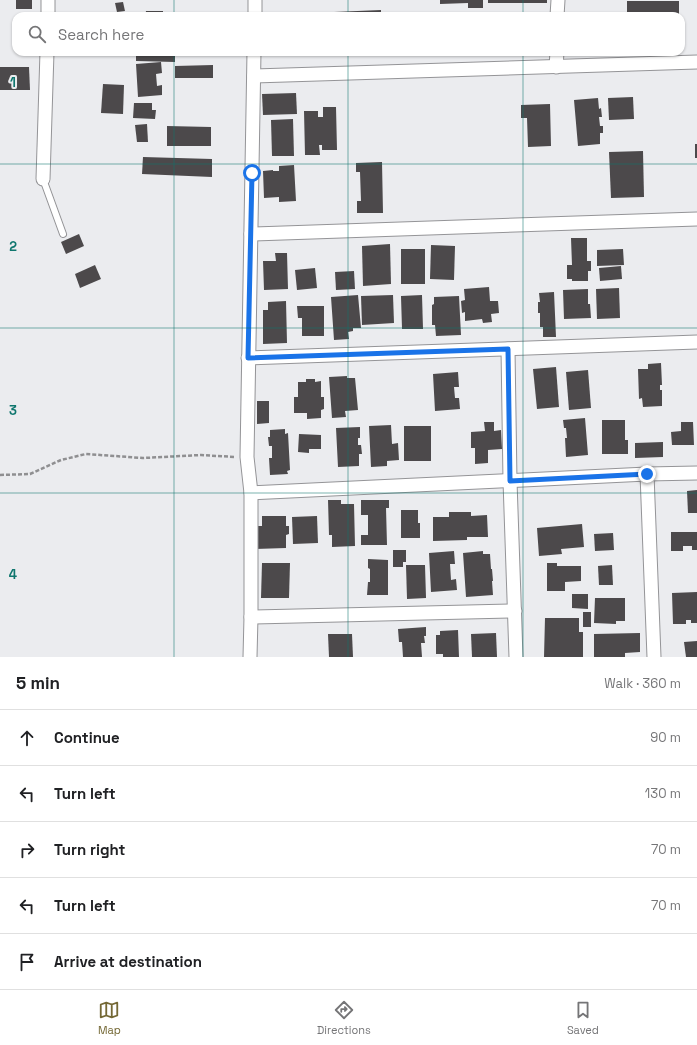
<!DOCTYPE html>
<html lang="en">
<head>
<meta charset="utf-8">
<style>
  :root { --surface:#fff; --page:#f6f6f6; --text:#202124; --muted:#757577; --line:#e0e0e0; --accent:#746835 }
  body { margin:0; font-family:"Space Grotesk",sans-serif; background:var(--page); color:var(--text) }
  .stop { position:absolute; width:12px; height:12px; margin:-9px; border:3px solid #1a73e8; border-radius:50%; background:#fff }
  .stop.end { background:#1a73e8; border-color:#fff; box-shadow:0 1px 4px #0008 }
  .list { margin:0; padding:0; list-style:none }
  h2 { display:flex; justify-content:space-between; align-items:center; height:52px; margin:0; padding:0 16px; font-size:17px }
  h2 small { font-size:13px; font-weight:400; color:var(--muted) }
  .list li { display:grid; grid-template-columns:26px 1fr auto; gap:12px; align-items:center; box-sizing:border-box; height:56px; padding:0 16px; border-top:1px solid var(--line) }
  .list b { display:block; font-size:15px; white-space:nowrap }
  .list em { font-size:13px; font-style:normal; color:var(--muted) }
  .icon { flex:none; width:22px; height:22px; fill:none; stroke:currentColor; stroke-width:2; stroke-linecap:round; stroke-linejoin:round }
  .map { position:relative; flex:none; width:697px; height:657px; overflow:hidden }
  .search { position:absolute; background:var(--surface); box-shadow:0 1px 3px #0004; left:12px; right:12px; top:12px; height:44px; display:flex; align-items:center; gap:10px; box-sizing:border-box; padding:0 14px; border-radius:12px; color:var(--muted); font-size:15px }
  .sheet { height:332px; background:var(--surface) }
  nav { display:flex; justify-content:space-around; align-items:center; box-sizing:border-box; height:56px; border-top:1px solid var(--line); background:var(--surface); font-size:11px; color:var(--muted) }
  nav a { display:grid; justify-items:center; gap:2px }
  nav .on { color:var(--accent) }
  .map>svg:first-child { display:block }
  .building { fill:#4c494b }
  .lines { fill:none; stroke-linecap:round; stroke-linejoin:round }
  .service-casing { stroke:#949497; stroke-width:8 }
  .minor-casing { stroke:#949497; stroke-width:15 }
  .path { stroke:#8f8f91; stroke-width:2.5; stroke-dasharray:4 2; stroke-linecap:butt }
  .service { stroke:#fff; stroke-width:6 }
  .minor { stroke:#fff; stroke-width:13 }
  .route { stroke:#1a73e8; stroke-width:5 }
  .grid { fill:none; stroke:#0f766e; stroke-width:1; stroke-opacity:0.55 }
  .grid-label { font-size:13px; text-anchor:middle; font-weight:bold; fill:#0f766e; stroke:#ebecef; stroke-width:4; stroke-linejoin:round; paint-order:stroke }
</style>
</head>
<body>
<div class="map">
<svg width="697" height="657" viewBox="0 0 697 657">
  <rect width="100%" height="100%" fill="#ebecef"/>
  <!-- building -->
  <g class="building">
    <rect x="16" y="0" width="16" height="9"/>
    <path d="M440 0H483V8H468V3L440 4Z"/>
    <rect x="488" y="0" width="59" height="3"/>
    <rect x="627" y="1" width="52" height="15"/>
    <path d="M123 2 125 11 117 12 115 3Z"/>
    <path d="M381 10V16H334V12Z"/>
    <path d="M146 11H163V16H145Z"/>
    <path d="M539 12 540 16H489V14Z"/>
    <path d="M317 13V16H273V14Z"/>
    <path d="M141 52H175V62L136 61V56H141Z"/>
    <rect x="491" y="52" width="18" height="4"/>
    <path d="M161 62 162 73 156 74 157 86 162 85V95L138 97 136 64Z"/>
    <path d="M213 65V78H175V66Z"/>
    <path d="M0 67H29L30 90H0Z"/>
    <path d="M103 84 124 85 123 114 101 113Z"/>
    <path d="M296 93 297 114 263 115 262 94Z"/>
    <path d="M633 97 634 119 609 120 608 98Z"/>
    <path d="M598 98 599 109 601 108 602 117H599L600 126H603V133H600V144L578 146 574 100Z"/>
    <path d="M134 103H152V110H156L155 119 133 118Z"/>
    <path d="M550 104 551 146 528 147 527 118H521V105Z"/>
    <path d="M323 107H336L337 150H322V145H319L320 155H305L304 111H318V117H323Z"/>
    <path d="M293 119 294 156H272L271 120Z"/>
    <path d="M147 124 148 142H137L135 125Z"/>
    <path d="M167 126 211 127V146H167Z"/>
    <rect x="695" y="144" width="2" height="14"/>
    <path d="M643 151 644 197 611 198 609 152Z"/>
    <path d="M143 157 212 159V177L142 174Z"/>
    <path d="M382 162 383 213H357V201H361L360 172H356V163Z"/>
    <path d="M294 165 296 201 279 202V197L264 198 263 171 273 170V171H279V166Z"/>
    <path d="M79 234 84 246 66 254 61 242Z"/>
    <path d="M571 238H587V261H591V271H588V281H572V279H567V265H572Z"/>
    <path d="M390 244 391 284 363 286 362 246Z"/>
    <path d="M431 245 455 246 454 280 430 279Z"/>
    <rect x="401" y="249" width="24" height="35"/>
    <path d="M623 249 624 265 597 266V250Z"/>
    <path d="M275 253H287L288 289 264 290 263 261H276Z"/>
    <path d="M95 265 101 279 80 288 75 274Z"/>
    <path d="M621 266 622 279 600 281 599 268Z"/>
    <path d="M315 268 317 288 297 290 295 270Z"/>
    <path d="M354 271 355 289 336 290 335 272Z"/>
    <path d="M489 287 490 301H498L499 313 491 314 492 322 483 323 482 319 465 321V312L462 313 461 301 465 300 464 289Z"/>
    <path d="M619 288 620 318 597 319 596 289Z"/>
    <path d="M588 289V304H590L591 318 564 319 563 290Z"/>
    <path d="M554 292 556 337H543V327H540V313H538V302H540L539 293Z"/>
    <path d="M358 295 361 328H353V331L348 332 349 339 334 340 331 297Z"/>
    <path d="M393 295 394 323 362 325 361 296Z"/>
    <path d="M422 295 423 329H402L401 296Z"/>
    <path d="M459 296 461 335 436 336 435 325H432V305L434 304V297Z"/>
    <path d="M286 301 287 343 263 344V310H268V302Z"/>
    <path d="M297 306H324V336H302V318H298Z"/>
    <path d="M661 363 662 385H660V390H662V406L643 407 642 398 639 399 638 369H648V364Z"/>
    <path d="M556 367 559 407 537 409 533 369Z"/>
    <path d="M588 370 591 408 569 410 566 372Z"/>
    <path d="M458 372 459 387H454L455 398H459L460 409 435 411 433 374Z"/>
    <path d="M347 376V378H355L358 410 345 411 346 417 332 418 329 377Z"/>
    <path d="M306 379H315V382L321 381V397H324V409L321 410V418L307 419V413H294V397H298V382H306Z"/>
    <path d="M257 401H269V423L257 424Z"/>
    <path d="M585 418 588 455 566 457 565 438H567L566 428H564L563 420Z"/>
    <path d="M602 420H625V440H628V454H602Z"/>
    <path d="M484 422H494V431L501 430 502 449 488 450V463L475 464V448H471V432L485 431Z"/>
    <path d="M681 422H693L694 445H672L671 432 681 431Z"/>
    <path d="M391 425 392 444 398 443 399 460 387 461V466L371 467 369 426Z"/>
    <rect x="404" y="426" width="27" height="35"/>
    <path d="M360 427V438H358V445H361L362 454H359V466L338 467 336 428Z"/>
    <path d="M285 429V434L288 433 290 470 287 471 288 474 270 475 269 458H272V446H269L268 437H270V430Z"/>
    <path d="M299 434 321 435V449H309V453L298 452Z"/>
    <path d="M663 442V457L635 458V443Z"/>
    <path d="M697 490V513H688L687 491Z"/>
    <path d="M328 500H341V504H354L355 546 332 547V535H329Z"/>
    <path d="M361 500H389V508H386L387 545H361V535H368V515H361Z"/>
    <path d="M401 510H418V523H420V538H401Z"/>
    <path d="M449 512H471V516L487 515 488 537H467V540L433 541V517H449Z"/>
    <path d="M262 516H286V526H289V534L286 535V548L255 549 254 526H262Z"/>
    <path d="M317 516 318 543 293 544 292 517Z"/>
    <path d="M582 524 584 547 561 549 562 554 539 556 537 528Z"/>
    <path d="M671 532H697V550H692V546H683V551H671Z"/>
    <path d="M613 533 614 550 595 551 594 534Z"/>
    <path d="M393 550H406V562H403V567H393Z"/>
    <path d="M454 551 455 564H450L451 580 456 579 457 590 431 592 429 553Z"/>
    <path d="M483 551V554H490L491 569H492L493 581H492L493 595 466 597 463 553Z"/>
    <path d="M368 559 388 560V595H367L368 582H370V569L368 568Z"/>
    <path d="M262 563H290L289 598H261Z"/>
    <path d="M547 563H557V566H581V581L565 582V591H547Z"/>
    <path d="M406 565H425L426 598 407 599Z"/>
    <path d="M612 565 613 585H599L598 566Z"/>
    <path d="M697 592V623H691V620H686V624H673L672 593Z"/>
    <path d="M572 594H588V609L572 608Z"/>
    <path d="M595 598H625V621H616V624L594 623Z"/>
    <rect x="583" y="612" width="8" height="15"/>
    <path d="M545 618H579V632H583V657H544Z"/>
    <path d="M426 627V636H424L425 643H421L422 657H403L402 642H399L398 629Z"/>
    <path d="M458 630 459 657H443V654H436V635H440V631Z"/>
    <path d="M496 633 497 657H472L471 634Z"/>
    <path d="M640 633V652L625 653V657H594V634Z"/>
    <path d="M328 634H352L353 657H329Z"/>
    <path d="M697 641V657H686L684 642Z"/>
  </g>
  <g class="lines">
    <!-- service casing -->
    <g class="service-casing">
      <path id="service" d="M43 179 63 234"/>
    </g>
    <!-- minor casing -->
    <g class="minor-casing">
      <g id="minor">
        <path d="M48 16V0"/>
        <path d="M255 16V0"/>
        <path d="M557 16 558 0"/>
        <path d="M556 67 557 52"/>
        <path d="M254 76 697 62"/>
        <path d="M43 179 47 52"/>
        <path d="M251 234 697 219"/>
        <path d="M508 349 510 481 516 657"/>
        <path d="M248 358 697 342"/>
        <path d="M647 474 654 657"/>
        <path d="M251 493 647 474 697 473"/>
        <path d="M251 617 515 611"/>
        <path d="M250 657 251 617V493L247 457 254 52"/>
      </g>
    </g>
    <!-- path -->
    <path class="path" d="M0 475 30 474 61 460 86 454 143 458 201 455 235 457"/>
    <!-- service -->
    <use href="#service" class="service"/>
    <!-- minor -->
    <use href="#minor" class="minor"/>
  </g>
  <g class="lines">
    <!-- route -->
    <path class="route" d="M252 173 248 358 508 349 510 481 647 474"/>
  </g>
  <!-- grid -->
  <path class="grid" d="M174 0V16M348 0V16M523 0V16M174 52V657M348 52V657M523 52V657M0 164H697M0 328H697M0 493H697"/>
  <g class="grid-label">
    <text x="13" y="87">1</text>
    <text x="13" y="251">2</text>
    <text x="13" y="415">3</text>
    <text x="13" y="579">4</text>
  </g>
</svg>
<div class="stop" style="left:252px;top:173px"></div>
<div class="stop end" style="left:647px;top:474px"></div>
<div class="search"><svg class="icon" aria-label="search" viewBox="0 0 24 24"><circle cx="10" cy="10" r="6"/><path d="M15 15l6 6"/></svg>Search here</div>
</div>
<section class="sheet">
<h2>5 min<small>Walk · 360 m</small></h2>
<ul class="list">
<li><svg class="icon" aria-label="ahead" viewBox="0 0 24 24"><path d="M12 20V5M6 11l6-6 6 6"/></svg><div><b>Continue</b></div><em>90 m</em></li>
<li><svg class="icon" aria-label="left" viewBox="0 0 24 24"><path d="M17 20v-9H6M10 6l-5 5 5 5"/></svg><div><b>Turn left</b></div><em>130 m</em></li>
<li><svg class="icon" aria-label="right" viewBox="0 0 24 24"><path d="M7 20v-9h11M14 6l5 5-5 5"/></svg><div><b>Turn right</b></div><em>70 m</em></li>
<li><svg class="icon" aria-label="left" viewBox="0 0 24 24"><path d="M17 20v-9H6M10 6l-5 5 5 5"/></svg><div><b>Turn left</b></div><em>70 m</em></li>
<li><svg class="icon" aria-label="arrive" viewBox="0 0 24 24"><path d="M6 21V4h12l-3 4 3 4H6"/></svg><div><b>Arrive at destination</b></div></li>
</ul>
</section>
<nav>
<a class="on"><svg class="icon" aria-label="map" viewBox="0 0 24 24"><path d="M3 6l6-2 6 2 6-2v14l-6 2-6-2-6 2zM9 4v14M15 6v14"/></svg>Map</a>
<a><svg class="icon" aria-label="directions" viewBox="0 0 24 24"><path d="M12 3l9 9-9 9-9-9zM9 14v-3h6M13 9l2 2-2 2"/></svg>Directions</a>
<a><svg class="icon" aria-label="saved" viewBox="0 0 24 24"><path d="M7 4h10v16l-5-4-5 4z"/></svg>Saved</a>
</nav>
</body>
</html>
